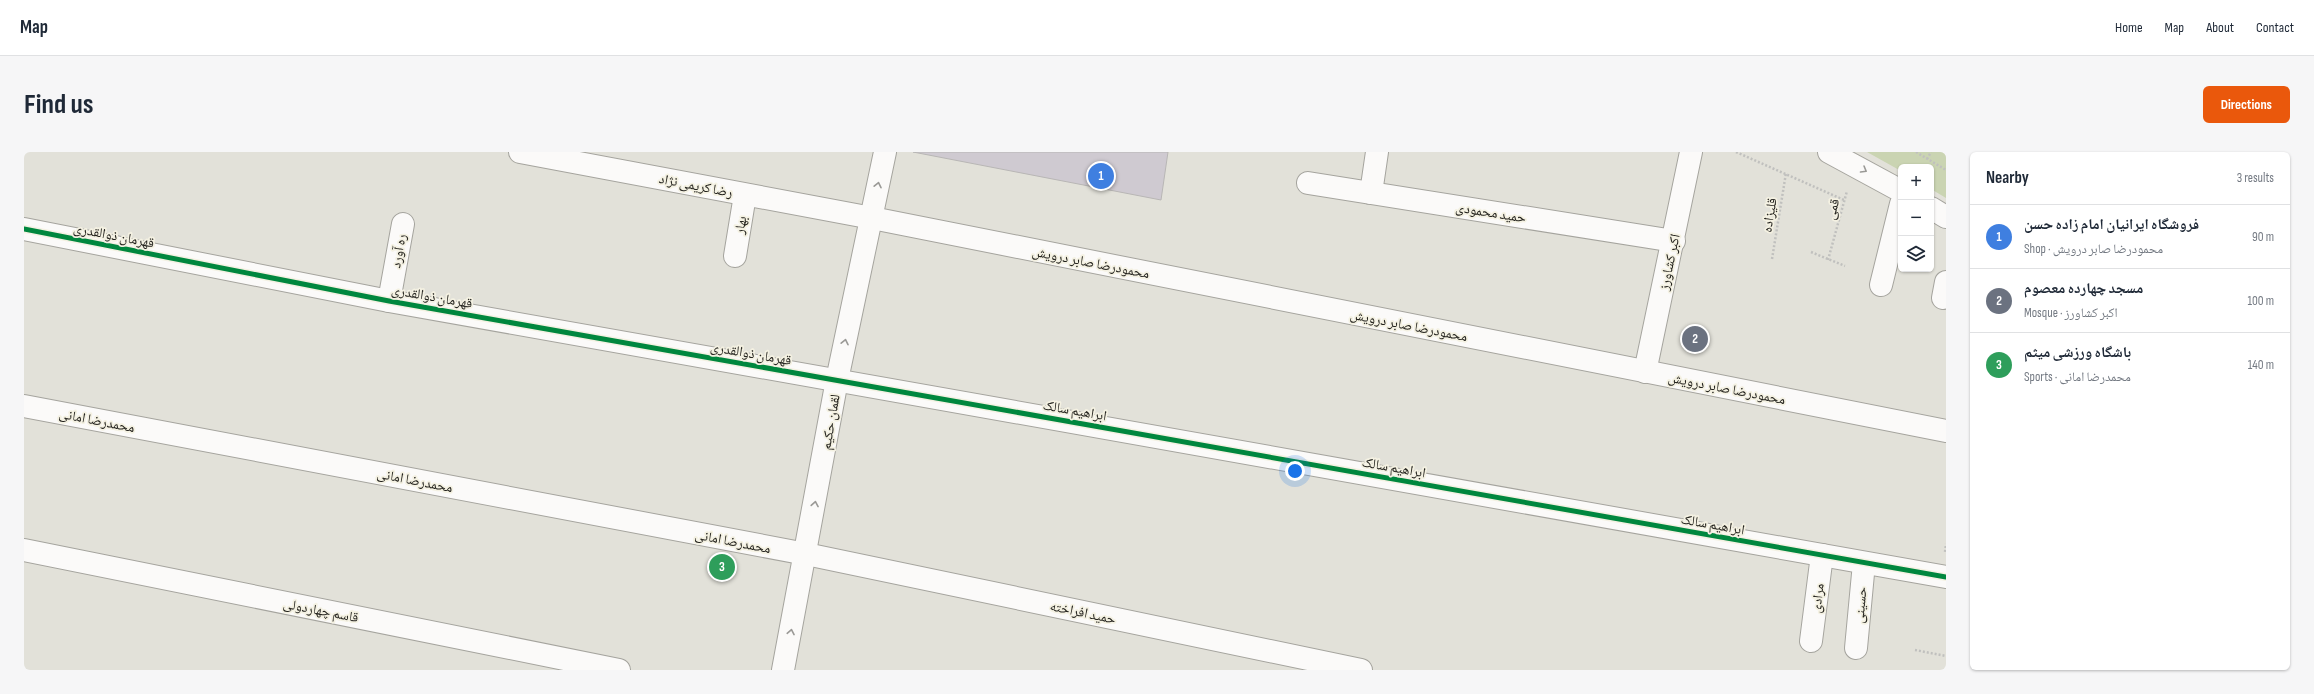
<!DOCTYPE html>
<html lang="en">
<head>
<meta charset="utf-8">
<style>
  :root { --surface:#fff; --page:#f6f6f7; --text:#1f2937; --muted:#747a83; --line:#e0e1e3; --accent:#ea580c }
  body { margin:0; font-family:"Sofia Sans Condensed","Noto Naskh Arabic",sans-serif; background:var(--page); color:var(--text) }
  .controls { position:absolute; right:12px; top:12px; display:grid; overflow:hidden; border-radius:6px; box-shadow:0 1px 3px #0004 }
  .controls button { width:36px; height:36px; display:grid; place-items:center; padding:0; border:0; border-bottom:1px solid var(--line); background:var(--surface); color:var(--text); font:20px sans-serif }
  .you { position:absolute; left:1271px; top:319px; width:14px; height:14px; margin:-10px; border:3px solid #fff; border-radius:50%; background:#1a73e8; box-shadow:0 0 0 6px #1a73e833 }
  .badge { display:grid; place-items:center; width:26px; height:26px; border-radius:50%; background:var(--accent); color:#fff; font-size:13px; font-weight:700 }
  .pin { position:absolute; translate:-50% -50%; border:2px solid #fff; box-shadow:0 1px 4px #0006 }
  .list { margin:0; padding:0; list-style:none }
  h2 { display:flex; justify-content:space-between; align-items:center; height:52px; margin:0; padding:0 16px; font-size:17px }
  h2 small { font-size:13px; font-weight:400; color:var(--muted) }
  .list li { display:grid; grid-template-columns:26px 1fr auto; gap:12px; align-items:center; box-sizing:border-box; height:64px; padding:0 16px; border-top:1px solid var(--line) }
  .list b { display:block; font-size:15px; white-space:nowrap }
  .list p { margin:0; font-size:13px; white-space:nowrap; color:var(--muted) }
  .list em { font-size:13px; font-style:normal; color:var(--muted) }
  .icon { flex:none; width:22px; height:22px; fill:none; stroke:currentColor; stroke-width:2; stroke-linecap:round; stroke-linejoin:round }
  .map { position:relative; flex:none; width:1922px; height:518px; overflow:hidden; border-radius:6px }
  header { display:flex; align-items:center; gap:24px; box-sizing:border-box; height:56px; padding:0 20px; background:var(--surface); border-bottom:1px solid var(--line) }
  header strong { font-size:19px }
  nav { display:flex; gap:22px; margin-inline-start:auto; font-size:14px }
  .intro { display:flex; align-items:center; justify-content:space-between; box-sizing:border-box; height:96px; padding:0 24px }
  h1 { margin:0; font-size:28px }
  .button { padding:10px 18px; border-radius:6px; background:var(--accent); color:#fff; font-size:14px; font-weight:700 }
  main { display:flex; gap:24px; padding:0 24px }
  aside { flex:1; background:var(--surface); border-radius:6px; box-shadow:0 1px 3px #0004 }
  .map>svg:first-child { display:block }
  .green { fill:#cad4b2 }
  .building { fill:#cfcad1; stroke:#b8b6b5 }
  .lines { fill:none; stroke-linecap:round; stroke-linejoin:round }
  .street-casing { stroke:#a5a49e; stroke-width:24 }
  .secondary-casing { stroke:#a5a49e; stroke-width:24 }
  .path { stroke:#c0c0be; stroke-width:2.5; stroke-dasharray:2 2; stroke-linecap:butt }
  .street { stroke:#fbfaf9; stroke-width:22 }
  .secondary { stroke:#fbfaf9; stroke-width:22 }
  .cycleway-casing { stroke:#f4f1e2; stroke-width:8 }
  .cycleway { stroke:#00873e; stroke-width:5 }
  .oneway { stroke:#9a9996 }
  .labels { text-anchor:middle; stroke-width:3.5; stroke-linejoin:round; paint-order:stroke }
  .street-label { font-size:14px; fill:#24231e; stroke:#f4f1e2 }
</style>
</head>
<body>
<header>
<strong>Map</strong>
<nav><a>Home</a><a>Map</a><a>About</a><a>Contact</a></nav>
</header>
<div class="intro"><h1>Find us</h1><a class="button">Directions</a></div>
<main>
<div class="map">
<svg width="1922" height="518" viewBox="0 0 1922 518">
  <rect width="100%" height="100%" fill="#e2e1d9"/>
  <!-- green -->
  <path class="green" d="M1843 0H1922V46L1907 37V15H1877V19Z"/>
  <!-- building -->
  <path class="building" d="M889 0H1144L1137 48Z"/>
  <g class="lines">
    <!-- street casing -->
    <g class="street-casing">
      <g id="street">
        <path d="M496 0 848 66 1922 279"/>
        <path d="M1284 31 1650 89"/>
        <path d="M1347 41 1353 0"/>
        <path d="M0 77 365 149 1922 425"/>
        <path d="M711 104 721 43"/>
        <path d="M1857 133 1877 52"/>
        <path d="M1919 146 1922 130"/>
        <path d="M365 149 379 72"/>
        <path d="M1621 220 1667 0"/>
        <path d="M0 254 782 402 1337 518"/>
        <path d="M0 398 595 518"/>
        <path d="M1787 489 1798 403"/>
        <path d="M1832 496 1840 411"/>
      </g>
    </g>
    <!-- secondary casing -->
    <g class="secondary-casing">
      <g id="secondary">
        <path d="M1805 0 1877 39"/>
        <path d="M1907 56 1922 65"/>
        <path d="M759 518 813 228 861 0"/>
      </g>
    </g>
    <!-- path -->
    <g class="path">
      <path d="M1712 0 1820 48"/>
      <path d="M1892 0 1922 18"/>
      <path d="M1903 7 1907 0"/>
      <path d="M1787 100 1821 114"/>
      <path d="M1748 107 1762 21"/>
      <path d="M1804 108 1823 39"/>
      <path d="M1921 400 1922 392"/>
      <path d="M1891 498 1922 504"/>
    </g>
    <!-- street -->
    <use href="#street" class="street"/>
    <!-- secondary -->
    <use href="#secondary" class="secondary"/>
    <!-- cycleway casing -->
    <g class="cycleway-casing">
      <path id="cycleway" d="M0 77 365 149 1922 425"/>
    </g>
    <!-- cycleway -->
    <use href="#cycleway" class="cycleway"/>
  </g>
  <!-- one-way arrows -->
  <defs><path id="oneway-chevron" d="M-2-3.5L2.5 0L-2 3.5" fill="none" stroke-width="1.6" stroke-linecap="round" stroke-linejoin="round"/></defs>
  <g class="oneway">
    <use href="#oneway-chevron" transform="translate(1840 18) rotate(30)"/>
    <use href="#oneway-chevron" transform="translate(854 33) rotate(-78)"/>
    <use href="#oneway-chevron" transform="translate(821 190) rotate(-78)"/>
    <use href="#oneway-chevron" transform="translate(791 352) rotate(-80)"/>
    <use href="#oneway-chevron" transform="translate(767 480) rotate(-79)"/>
  </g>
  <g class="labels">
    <!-- street labels -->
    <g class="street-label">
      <text transform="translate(672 33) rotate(11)" y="5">رضا کریمی نژاد</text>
      <text transform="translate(1808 57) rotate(-75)" y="5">قمی</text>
      <text transform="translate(1467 60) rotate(9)" y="5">حمید محمودی</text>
      <text transform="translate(1745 63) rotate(-81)" y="5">قلیزاده</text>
      <text transform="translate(716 73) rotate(-80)" y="5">بهار</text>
      <text transform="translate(90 83) rotate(11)" y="5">قهرمان ذوالقدری</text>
      <text transform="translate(374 99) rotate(-80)" y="5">ره آورد</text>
      <text transform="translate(1067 110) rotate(11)" y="5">محمودرضا صابر درویش</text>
      <text transform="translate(1645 110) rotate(-78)" y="5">اکبر کشاورز</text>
      <text transform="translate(408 144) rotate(10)" y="5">قهرمان ذوالقدری</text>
      <text transform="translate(1385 173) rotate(11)" y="5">محمودرضا صابر درویش</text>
      <text transform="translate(727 201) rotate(10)" y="5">قهرمان ذوالقدری</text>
      <text transform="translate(1703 236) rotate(11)" y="5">محمودرضا صابر درویش</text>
      <text transform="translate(1051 258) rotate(10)" y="5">ابراهیم سالک</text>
      <text transform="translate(73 268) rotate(11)" y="5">محمدرضا امانی</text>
      <text transform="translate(806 270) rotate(-80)" y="5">لقمان حکیم</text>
      <text transform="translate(1370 315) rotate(10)" y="5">ابراهیم سالک</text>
      <text transform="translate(391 328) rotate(11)" y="5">محمدرضا امانی</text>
      <text transform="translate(1689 372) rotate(10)" y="5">ابراهیم سالک</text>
      <text transform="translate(709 389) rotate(11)" y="5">محمدرضا امانی</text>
      <text transform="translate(1793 446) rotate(-83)" y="5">مرادی</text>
      <text transform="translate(1836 453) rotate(-85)" y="5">حسینی</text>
      <text transform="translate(297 458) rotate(11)" y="5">قاسم چهاردولی</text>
      <text transform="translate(1059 460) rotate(12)" y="5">حمید افراخته</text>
    </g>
  </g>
</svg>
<div class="controls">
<button>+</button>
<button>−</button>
<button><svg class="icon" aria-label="layers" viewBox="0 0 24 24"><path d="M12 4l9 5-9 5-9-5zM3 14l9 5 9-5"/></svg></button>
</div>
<div class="you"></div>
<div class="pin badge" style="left:1077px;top:24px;background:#3f7fe0">1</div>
<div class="pin badge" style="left:1671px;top:187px;background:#6b7280">2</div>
<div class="pin badge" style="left:698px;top:415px;background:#2e9e5b">3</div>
</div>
<aside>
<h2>Nearby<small>3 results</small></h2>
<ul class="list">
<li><span class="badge" style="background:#3f7fe0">1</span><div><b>فروشگاه ایرانیان امام زاده حسن</b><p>Shop · محمودرضا صابر درویش</p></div><em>90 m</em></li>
<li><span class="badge" style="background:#6b7280">2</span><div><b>مسجد چهارده معصوم</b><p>Mosque · اکبر کشاورز</p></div><em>100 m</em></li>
<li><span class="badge" style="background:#2e9e5b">3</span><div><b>باشگاه ورزشی میثم</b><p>Sports · محمدرضا امانی</p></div><em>140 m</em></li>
</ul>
</aside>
</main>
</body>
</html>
